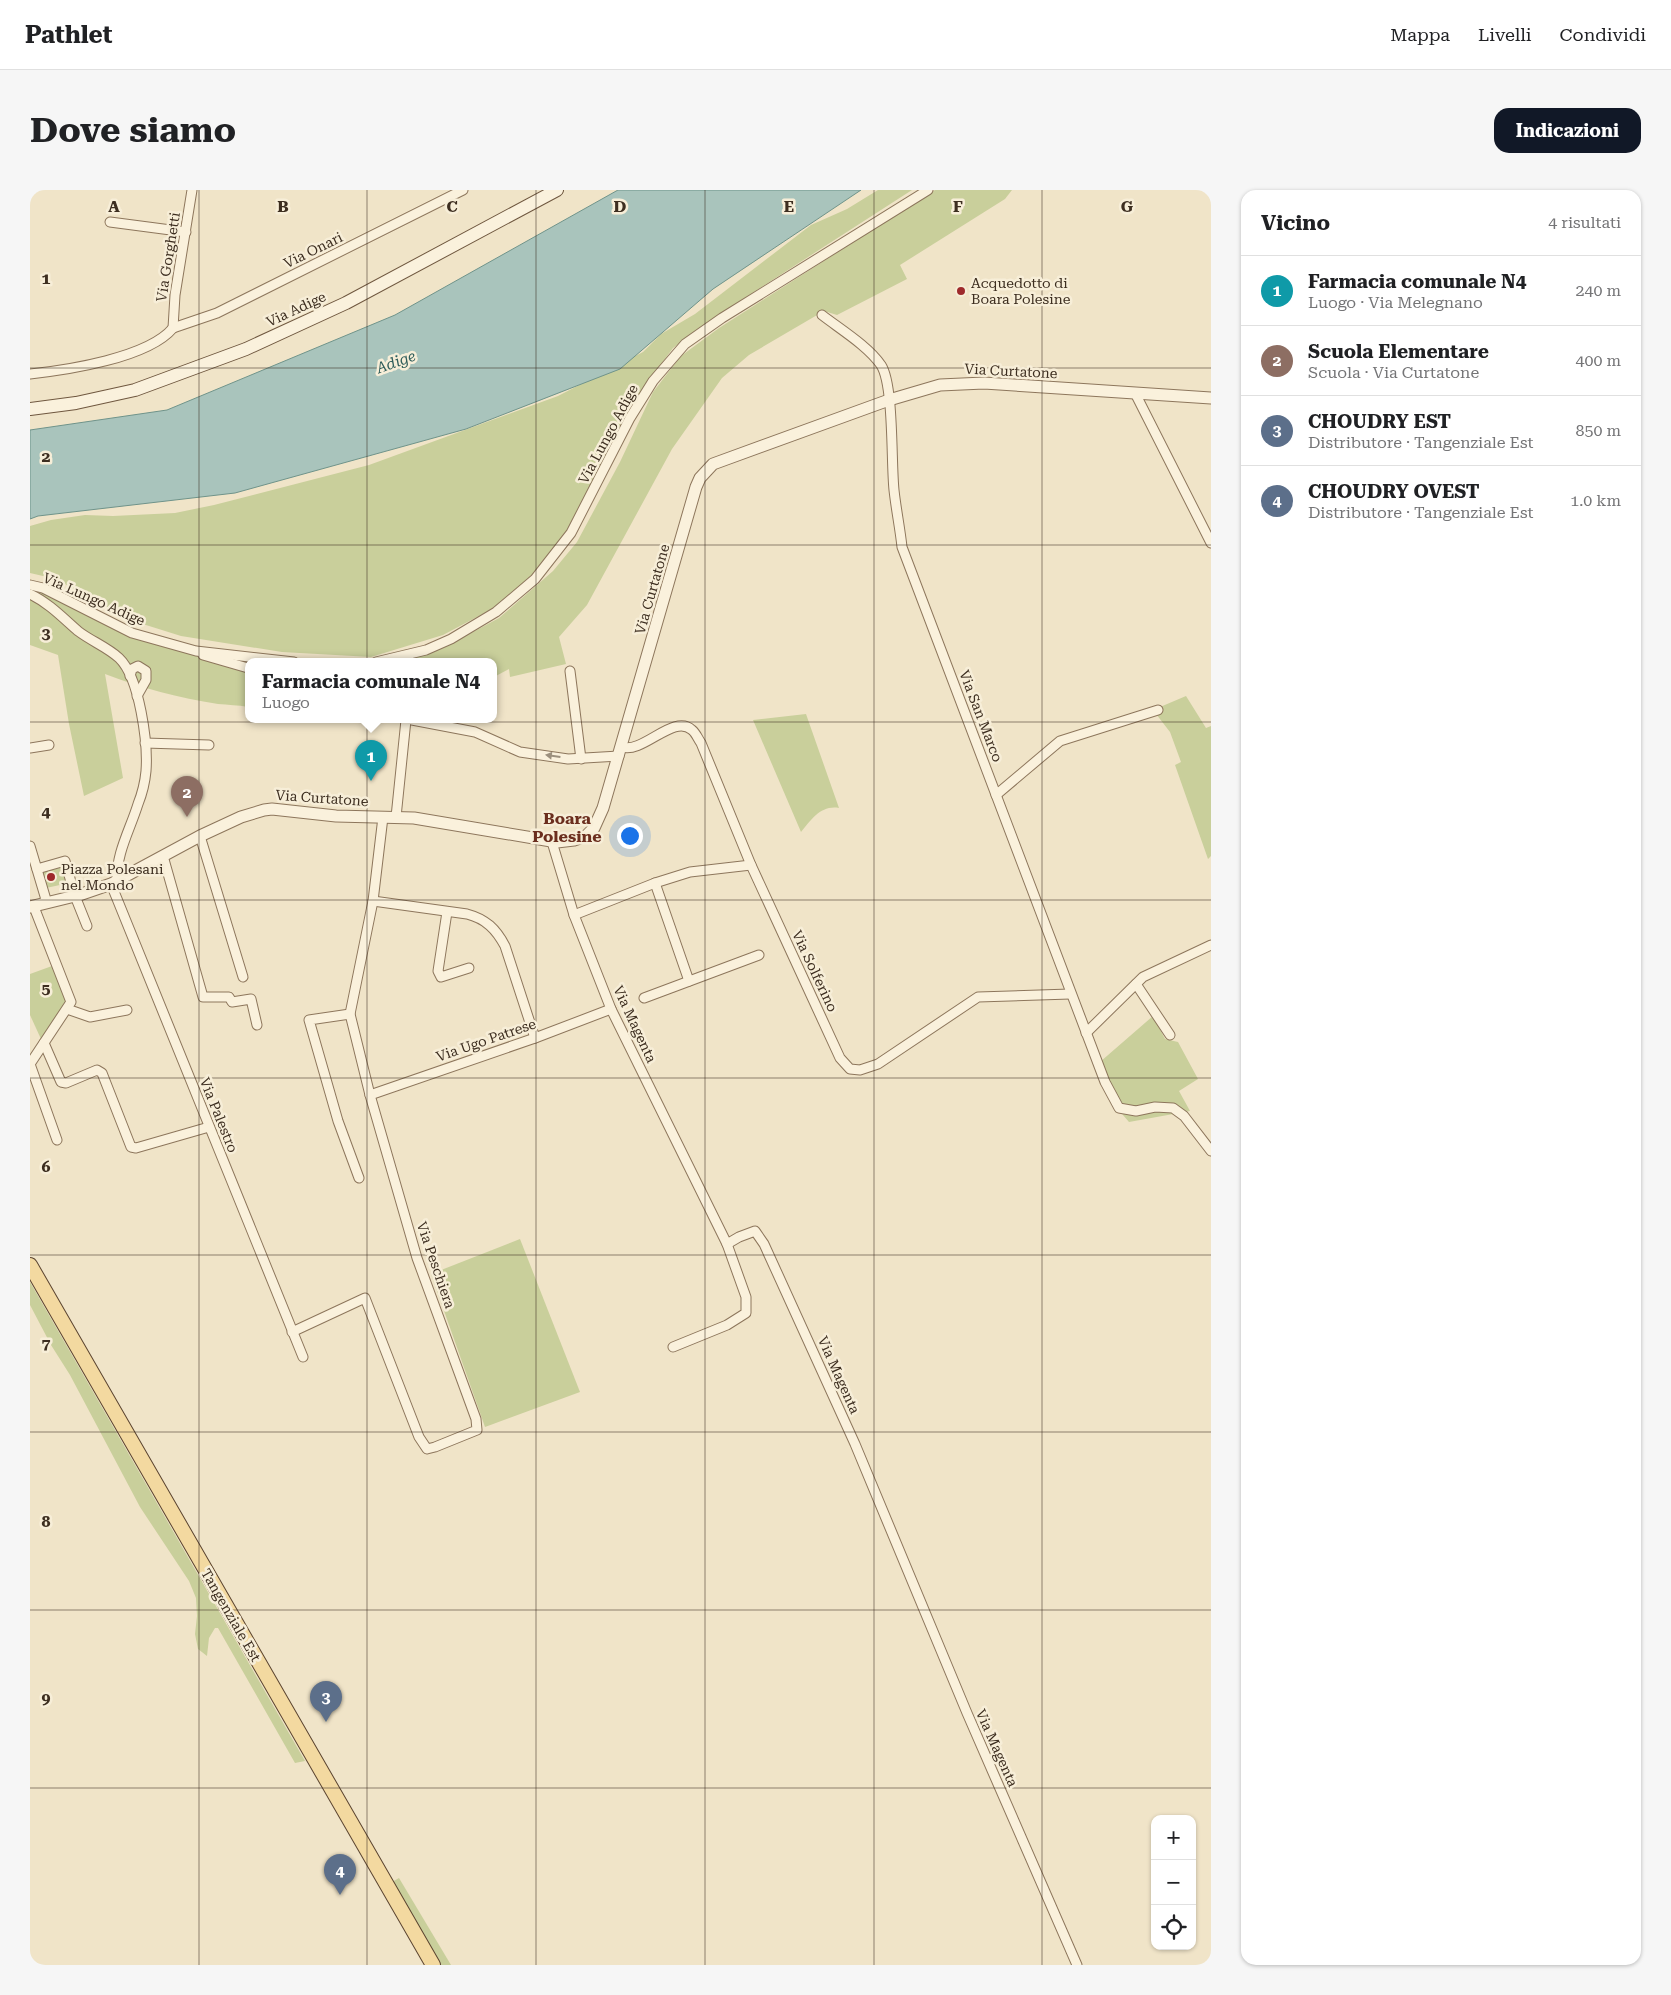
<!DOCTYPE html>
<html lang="it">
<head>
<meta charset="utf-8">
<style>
  :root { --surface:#fff; --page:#f6f6f6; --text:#202124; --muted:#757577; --line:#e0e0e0; --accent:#111827 }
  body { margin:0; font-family:"Roboto Serif",serif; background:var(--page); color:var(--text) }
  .controls { position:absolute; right:15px; bottom:15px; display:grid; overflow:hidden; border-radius:10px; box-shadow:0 1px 4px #0004 }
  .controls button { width:45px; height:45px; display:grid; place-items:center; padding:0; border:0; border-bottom:1px solid var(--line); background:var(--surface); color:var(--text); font:25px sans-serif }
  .you { position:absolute; left:599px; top:645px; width:18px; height:18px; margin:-12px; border:4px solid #fff; border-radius:50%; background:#1a73e8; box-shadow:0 0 0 8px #1a73e833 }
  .badge { display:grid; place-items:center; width:32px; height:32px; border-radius:50%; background:var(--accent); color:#fff; font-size:16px; font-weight:700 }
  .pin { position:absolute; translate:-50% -41px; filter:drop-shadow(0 1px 2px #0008) }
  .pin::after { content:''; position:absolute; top:26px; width:18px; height:15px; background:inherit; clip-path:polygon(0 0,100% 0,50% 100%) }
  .popup { position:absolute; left:215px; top:468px; width:252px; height:65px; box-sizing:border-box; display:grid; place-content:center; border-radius:10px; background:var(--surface); filter:drop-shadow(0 1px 4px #0005); font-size:16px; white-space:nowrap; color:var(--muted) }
  .popup b { font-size:19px; color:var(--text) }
  .popup::after { content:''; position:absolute; left:50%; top:100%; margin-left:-10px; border:10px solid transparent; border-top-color:var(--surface) }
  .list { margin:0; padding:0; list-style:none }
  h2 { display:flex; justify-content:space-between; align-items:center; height:65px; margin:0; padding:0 20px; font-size:21px }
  h2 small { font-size:16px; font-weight:400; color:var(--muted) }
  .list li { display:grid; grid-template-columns:32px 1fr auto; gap:15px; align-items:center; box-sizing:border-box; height:70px; padding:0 20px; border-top:1px solid var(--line) }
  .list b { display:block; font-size:19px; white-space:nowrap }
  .list p { margin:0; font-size:16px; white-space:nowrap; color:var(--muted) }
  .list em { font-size:16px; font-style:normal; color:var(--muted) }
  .icon { flex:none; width:28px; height:28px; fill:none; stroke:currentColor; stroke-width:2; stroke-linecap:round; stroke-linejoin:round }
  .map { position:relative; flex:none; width:1181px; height:1775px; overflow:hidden; border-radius:15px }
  header { display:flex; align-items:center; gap:30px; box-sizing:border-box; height:70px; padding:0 25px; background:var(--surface); border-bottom:1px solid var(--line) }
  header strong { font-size:24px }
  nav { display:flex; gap:28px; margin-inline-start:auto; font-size:18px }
  .intro { display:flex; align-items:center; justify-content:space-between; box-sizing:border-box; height:120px; padding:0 30px }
  h1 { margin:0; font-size:35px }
  .button { padding:12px 22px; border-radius:15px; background:var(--accent); color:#fff; font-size:18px; font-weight:700 }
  main { display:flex; gap:30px; padding:0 30px }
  aside { flex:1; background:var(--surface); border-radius:15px; box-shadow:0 1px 4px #0004 }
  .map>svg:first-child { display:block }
  .green { fill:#c9cf9b }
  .water { fill:#a9c4bc; stroke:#6f938a }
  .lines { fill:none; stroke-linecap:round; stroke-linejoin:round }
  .minor-casing { stroke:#8d765c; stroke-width:11 }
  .tertiary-casing { stroke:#8d765c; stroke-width:13 }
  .secondary-casing { stroke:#6f573f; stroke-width:14 }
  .primary-casing { stroke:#5b4430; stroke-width:16 }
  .minor { stroke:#faf1dc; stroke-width:9 }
  .tertiary { stroke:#faf1dc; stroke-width:11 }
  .secondary { stroke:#faf1dc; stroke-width:12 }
  .primary { stroke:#f3d9a0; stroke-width:14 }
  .oneway { fill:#9c907e }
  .grid { fill:none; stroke:#3d2e20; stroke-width:1; stroke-opacity:0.55 }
  .poi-dot { fill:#9e2a2b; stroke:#f7eed8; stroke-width:2 }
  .labels { text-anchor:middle; stroke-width:5; stroke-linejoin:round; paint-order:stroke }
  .street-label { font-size:14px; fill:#3d2e20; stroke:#f7eed8 }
  .poi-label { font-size:14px; fill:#3d2e20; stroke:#f7eed8; text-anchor:start }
  .water-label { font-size:15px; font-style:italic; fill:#2f5d5a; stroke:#f7eed8 }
  .quarter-label { font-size:16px; font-weight:bold; fill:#6b2e1e; stroke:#f7eed8 }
  .grid-label { font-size:16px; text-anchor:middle; font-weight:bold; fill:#3d2e20; stroke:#f7eed8; stroke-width:5; stroke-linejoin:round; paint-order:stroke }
</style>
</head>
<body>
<header>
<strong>Pathlet</strong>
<nav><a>Mappa</a><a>Livelli</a><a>Condividi</a></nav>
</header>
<div class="intro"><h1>Dove siamo</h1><a class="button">Indicazioni</a></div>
<main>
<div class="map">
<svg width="1181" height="1775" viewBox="0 0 1181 1775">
  <rect width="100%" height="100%" fill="#f0e4c8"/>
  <!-- green -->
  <g class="green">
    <path d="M848 0H882L682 129 643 158 614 197 580 267 538 346 515 374 462 419 413 445 341 467 252 462 151 446 100 430 26 389 0 383V336L21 330 55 325 83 326 145 323 184 315 339 275 528 206 613 162 631 144 665 124 781 35 817 19Z"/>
    <path d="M905 0H982L975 9 870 75 877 89 807 125 794 121 719 165 692 188 642 259 557 415 529 447 536 474 480 487 479 479 464 487V472H361L417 456 469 428 523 381 547 352 590 272 623 202 651 166 689 138Z"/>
    <path d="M0 394 96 441 149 457 245 472H218V517C208 515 198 515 188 514 149 508 111 498 75 484L93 588 54 606 39 534 28 465 0 455Z"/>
    <path d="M1156 506 1176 538 1181 536V666L1178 669 1145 575 1151 572 1140 542 1123 520Z"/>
    <path d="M776 524 809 618C791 615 782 629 771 642L723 530Z"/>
    <path d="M34 677 39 693 16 698 12 682Z"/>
    <path d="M22 776 37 809 36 812 11 849 0 825V784Z"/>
    <path d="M1123 826 1135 849 1148 852 1168 889 1149 901 1160 921 1099 932 1087 918 1070 872Z"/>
    <path d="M490 1049 550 1202 455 1237 401 1084Z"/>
    <path d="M0 1092 275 1571 265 1573 188 1438H185L179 1448 177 1466 168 1459 165 1444 167 1426 166 1408 159 1391 110 1317 40 1185 21 1155 0 1115Z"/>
    <path d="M369 1688 421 1775H410L362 1692Z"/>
  </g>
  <!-- water -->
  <path class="water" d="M588 0H831L683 99 590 179 436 239 205 303 8 326 0 329V240L137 220 365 125Z"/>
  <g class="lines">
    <!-- minor casing -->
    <g class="minor-casing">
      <g id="minor">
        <path d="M80 32 156 42"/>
        <path d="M792 125C810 139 838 156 851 175 864 195 861 272 864 300 866 319 870 338 872 357L1075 892 1089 918 1106 921 1125 917 1143 918 1154 926 1181 961"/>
        <path d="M143 138 187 123 433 0"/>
        <path d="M143 138 145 105 162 0"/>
        <path d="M0 184C37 180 118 168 143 138"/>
        <path d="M1105 203 1181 353"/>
        <path d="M0 395 13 398 102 443 166 461 264 472"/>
        <path d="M0 404C19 413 33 428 48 441 61 451 77 457 89 468 110 488 118 554 116 581 115 592 112 604 108 614 100 640 86 663 87 691"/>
        <path d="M173 465 218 478"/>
        <path d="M346 472 396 460 421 449 466 422 505 389 541 343 600 228 623 191 655 154 692 128 898 0"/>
        <path d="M540 481 551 569"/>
        <path d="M100 486 102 479 108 476 116 481V490L107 506"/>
        <path d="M382 530 445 542 490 562 538 569 589 566"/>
        <path d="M115 553 179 555"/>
        <path d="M592 557C613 564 644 523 662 540 666 543 668 549 671 553L721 675 810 868 820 879 830 880 848 874 948 807 1040 804"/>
        <path d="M0 558 19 555"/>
        <path d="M966 605 1030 551 1128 520"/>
        <path d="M366 627 376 530"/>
        <path d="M170 646 213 787"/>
        <path d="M522 652 544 725 581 819 697 1054 709 1047 725 1041 734 1054 825 1254 937 1523 1047 1775"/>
        <path d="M0 656 17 713"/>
        <path d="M133 666 173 807H199L202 812 221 809 227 835"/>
        <path d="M7 679 35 671 45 706 57 736"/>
        <path d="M625 693 659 791"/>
        <path d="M81 694 273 1167"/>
        <path d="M343 711 437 724C456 729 466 739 475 756L505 848"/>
        <path d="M417 722 408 781 411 787 439 778"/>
        <path d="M544 725 625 693 660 682 721 675"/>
        <path d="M1106 794 1140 845"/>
        <path d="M614 808 729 765"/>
        <path d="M37 819 60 827 97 820"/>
        <path d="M320 824 279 830 308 931 329 988"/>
        <path d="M1056 843 1113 787 1181 755"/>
        <path d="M14 853 31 892 36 893 67 880 72 883 101 957 106 958 179 937"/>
        <path d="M0 874 41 812 4 717"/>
        <path d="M0 874 27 950"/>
        <path d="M340 905 505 848 581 819"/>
        <path d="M262 1142 335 1108 389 1247 397 1259 405 1257 447 1240 446 1229 387 1068 340 905 320 824 343 711 353 627"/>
        <path d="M643 1157 697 1135 716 1123V1107L697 1054"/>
      </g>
    </g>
    <!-- tertiary casing -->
    <g class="tertiary-casing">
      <path id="tertiary" d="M0 717 49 705 81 694 170 646 211 627 234 620 242 619 306 626 384 628 527 652 544 650 556 646 564 638 573 618 666 297 670 288 683 274 859 210 910 195 954 193 1181 208"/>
    </g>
    <!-- secondary casing -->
    <g class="secondary-casing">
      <path id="secondary" d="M0 219 46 213 105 200 216 159 316 113 527 0"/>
    </g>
    <!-- primary casing -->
    <g class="primary-casing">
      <path id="primary" d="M0 1075 403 1775"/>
    </g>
    <!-- minor -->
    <use href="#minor" class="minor"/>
    <!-- tertiary -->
    <use href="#tertiary" class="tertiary"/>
    <!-- secondary -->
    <use href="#secondary" class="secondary"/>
    <!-- primary -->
    <use href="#primary" class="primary"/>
  </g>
  <!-- one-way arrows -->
  <defs><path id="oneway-solid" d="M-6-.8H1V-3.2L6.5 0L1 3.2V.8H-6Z" transform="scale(1.25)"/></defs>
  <use class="oneway" href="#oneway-solid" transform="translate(523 566) rotate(-172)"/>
  <!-- grid -->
  <path class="grid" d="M169 0V1775M337 0V1775M506 0V1775M675 0V1775M844 0V1775M1012 0V1775M0 178H1181M0 355H1181M0 532H1181M0 710H1181M0 888H1181M0 1065H1181M0 1242H1181M0 1420H1181M0 1598H1181"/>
  <!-- markers -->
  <g class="poi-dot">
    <circle cx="931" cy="101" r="5"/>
    <circle cx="21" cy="687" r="5"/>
  </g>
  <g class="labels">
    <!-- street labels -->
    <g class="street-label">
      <text transform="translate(283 60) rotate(-26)" y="5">Via Onari</text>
      <text transform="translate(138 67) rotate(-81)" y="5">Via Gorghetti</text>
      <text transform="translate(266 119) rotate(-25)" y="5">Via Adige</text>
      <text transform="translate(981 181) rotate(3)" y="5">Via Curtatone</text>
      <text transform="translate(578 244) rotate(-62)" y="5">Via Lungo Adige</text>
      <text transform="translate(622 399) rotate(-74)" y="5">Via Curtatone</text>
      <text transform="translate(64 409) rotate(24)" y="5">Via Lungo Adige</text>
      <text transform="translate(951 526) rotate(69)" y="5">Via San Marco</text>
      <text transform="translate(292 608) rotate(4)" y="5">Via Curtatone</text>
      <text transform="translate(785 781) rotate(65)" y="5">Via Solferino</text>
      <text transform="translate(605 834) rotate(65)" y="5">Via Magenta</text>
      <text transform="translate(456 850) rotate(-19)" y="5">Via Ugo Patrese</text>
      <text transform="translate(189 925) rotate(68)" y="5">Via Palestro</text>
      <text transform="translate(406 1075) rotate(71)" y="5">Via Peschiera</text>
      <text transform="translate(809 1185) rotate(66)" y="5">Via Magenta</text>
      <text transform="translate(201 1425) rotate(60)" y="5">Tangenziale Est</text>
      <text transform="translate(967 1558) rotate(66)" y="5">Via Magenta</text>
    </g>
    <!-- poi labels -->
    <g class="poi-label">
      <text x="941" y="98">Acquedotto di<tspan x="941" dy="16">Boara Polesine</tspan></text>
      <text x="31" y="684">Piazza Polesani<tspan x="31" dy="16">nel Mondo</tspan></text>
    </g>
    <!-- water labels -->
    <g class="water-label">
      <text transform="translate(366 172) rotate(-20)" y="5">Adige</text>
    </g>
    <!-- quarter labels -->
    <g class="quarter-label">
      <text x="537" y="634">Boara<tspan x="537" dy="18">Polesine</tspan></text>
    </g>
  </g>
  <g class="grid-label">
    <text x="84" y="22">A</text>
    <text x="253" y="22">B</text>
    <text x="422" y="22">C</text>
    <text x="590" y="22">D</text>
    <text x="759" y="22">E</text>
    <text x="928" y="22">F</text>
    <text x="1097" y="22">G</text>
    <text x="16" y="94">1</text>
    <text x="16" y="272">2</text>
    <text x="16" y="449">3</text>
    <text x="16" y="627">4</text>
    <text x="16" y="804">5</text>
    <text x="16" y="982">6</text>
    <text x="16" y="1159">7</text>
    <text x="16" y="1337">8</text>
    <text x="16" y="1514">9</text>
  </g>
</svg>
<div class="controls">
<button>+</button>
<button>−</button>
<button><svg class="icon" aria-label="locate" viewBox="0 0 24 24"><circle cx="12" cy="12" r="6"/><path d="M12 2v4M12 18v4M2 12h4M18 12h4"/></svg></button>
</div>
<div class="you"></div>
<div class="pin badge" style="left:341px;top:591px;background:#0f9aa8">1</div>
<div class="popup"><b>Farmacia comunale N4</b>Luogo</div>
<div class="pin badge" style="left:157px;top:627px;background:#8d6e63">2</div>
<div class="pin badge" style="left:296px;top:1532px;background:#5c6f8a">3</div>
<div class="pin badge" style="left:310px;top:1705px;background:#5c6f8a">4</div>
</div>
<aside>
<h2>Vicino<small>4 risultati</small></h2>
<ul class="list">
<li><span class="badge" style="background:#0f9aa8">1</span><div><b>Farmacia comunale N4</b><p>Luogo · Via Melegnano</p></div><em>240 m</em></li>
<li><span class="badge" style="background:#8d6e63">2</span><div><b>Scuola Elementare</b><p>Scuola · Via Curtatone</p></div><em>400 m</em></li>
<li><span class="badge" style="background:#5c6f8a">3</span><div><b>CHOUDRY EST</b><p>Distributore · Tangenziale Est</p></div><em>850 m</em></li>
<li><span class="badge" style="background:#5c6f8a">4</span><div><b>CHOUDRY OVEST</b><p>Distributore · Tangenziale Est</p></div><em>1.0 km</em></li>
</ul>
</aside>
</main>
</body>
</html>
